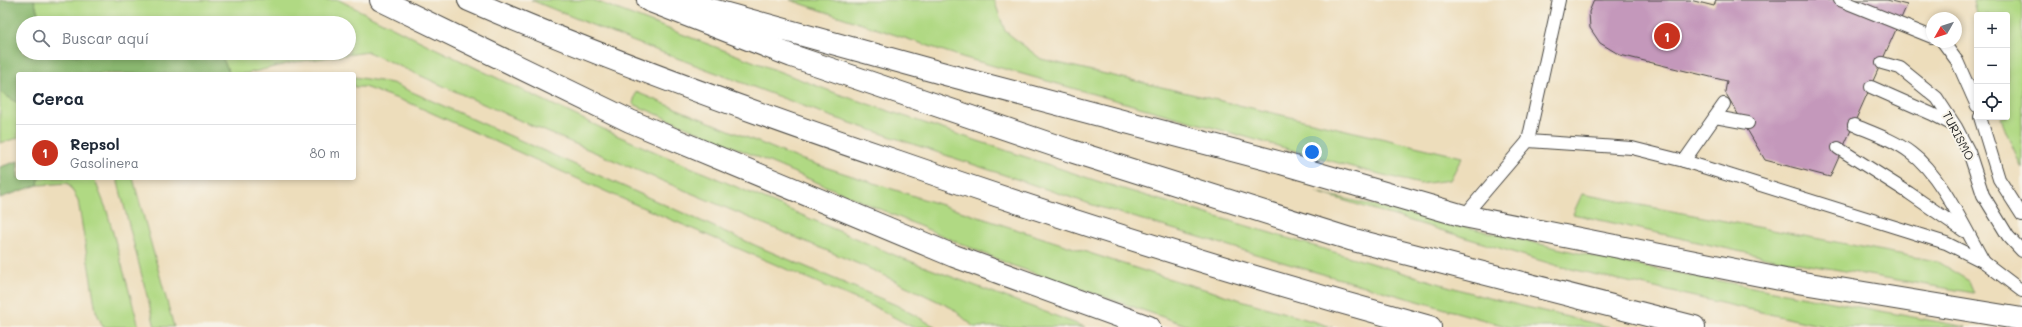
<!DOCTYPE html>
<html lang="es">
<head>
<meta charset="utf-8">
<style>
  :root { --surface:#fff; --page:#f2f2f3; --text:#1f2937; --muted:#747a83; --line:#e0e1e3; --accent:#c8321e }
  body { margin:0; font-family:Mali,sans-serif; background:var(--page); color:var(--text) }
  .controls { position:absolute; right:12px; top:12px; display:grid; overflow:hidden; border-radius:4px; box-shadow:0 2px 6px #0003 }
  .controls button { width:36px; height:36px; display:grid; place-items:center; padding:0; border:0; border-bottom:1px solid var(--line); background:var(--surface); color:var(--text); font:20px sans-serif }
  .compass { position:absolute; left:1926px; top:12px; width:36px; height:36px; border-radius:50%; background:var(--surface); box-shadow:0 2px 6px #0003; rotate:231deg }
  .you { position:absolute; left:1312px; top:152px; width:14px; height:14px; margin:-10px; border:3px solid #fff; border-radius:50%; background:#1a73e8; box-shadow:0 0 0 6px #1a73e833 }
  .badge { display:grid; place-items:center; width:26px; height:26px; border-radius:50%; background:var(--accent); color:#fff; font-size:13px; font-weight:700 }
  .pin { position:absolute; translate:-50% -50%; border:2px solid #fff; box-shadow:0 1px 4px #0006 }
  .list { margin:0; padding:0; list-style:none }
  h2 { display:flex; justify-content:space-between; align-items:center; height:52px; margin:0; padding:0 16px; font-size:17px }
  h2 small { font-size:13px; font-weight:400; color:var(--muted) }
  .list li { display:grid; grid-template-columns:26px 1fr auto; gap:12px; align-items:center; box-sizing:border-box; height:56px; padding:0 16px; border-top:1px solid var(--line) }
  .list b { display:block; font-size:15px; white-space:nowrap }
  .list p { margin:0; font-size:13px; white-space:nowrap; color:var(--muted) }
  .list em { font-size:13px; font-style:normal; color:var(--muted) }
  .icon { flex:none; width:22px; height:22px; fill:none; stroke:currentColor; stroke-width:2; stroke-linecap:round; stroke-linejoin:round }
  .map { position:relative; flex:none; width:2022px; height:327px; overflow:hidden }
  .search { position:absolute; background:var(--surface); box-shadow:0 2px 6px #0003; left:16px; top:16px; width:340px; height:44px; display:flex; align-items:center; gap:10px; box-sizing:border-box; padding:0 14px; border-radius:22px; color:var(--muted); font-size:15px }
  .panel { position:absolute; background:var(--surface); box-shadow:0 2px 6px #0003; left:16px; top:72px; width:340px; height:108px; border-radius:4px }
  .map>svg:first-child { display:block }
  .green { fill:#b0d983; stroke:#6e8257 }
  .forest { fill:#8cb971; stroke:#5c724e }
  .building { fill:#c498bb }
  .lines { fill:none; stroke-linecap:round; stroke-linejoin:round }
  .lane-casing { stroke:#484641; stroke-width:14 }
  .highway-casing { stroke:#484641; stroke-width:24 }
  .lane { stroke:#fff; stroke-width:12 }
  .highway { stroke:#fff; stroke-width:22 }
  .labels { text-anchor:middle; stroke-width:4; stroke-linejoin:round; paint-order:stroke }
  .street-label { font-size:12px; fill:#2b2b2b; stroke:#f7f3e8 }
</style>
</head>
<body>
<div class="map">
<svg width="2022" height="327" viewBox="0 0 2022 327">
  <rect width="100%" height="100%" fill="#f7f3e8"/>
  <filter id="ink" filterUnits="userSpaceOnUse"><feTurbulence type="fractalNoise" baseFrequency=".025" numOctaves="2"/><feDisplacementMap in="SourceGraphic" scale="8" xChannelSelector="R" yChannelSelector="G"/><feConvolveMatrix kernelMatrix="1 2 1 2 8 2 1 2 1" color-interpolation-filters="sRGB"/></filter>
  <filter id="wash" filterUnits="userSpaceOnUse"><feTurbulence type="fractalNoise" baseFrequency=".012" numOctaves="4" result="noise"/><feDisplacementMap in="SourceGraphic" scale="16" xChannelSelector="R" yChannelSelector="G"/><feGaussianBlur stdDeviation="0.9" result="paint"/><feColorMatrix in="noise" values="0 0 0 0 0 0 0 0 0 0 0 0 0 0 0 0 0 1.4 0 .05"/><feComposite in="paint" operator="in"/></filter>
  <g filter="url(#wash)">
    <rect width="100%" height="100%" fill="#edddbb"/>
    <!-- green -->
    <g class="green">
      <path d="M34 0H339L424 43 616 135 899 257 1085 327H974L952 308 868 268 521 121 368 52 294 62 245 74H230L220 54 349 53V23H41Z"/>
      <path d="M531 0H593L838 94 1100 182 1481 296 1609 327H1509L1312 271 1093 205 830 116 624 38Z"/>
      <path d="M790 0H994L1005 31 1041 59 1462 157 1450 180 1420 184 1363 170 962 57Z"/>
      <path d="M1974 0H2022V168L2004 127 2001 117H2007V15H1977Z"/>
      <path d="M354 77 392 83 759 247 896 305 936 327H912L879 309 616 196 412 104 364 87H354Z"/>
      <path d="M0 92 18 103V138L0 143Z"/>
      <path d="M636 92 797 158 1160 276 1332 327H1192L1011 265 633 104Z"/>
      <path d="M39 178H94L107 211 139 327H103L96 311 78 200 68 183 38 185Z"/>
      <path d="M117 178H133L174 327H155Z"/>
      <path d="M1316 192 1613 261 1966 327H1827L1558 266Z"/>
      <path d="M1582 194 1936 261 1969 281 1974 293 1769 258 1573 214Z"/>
    </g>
    <!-- forest -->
    <g class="forest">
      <path d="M0 0H34L41 23H23V53H60L76 55 123 53H220L230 74H18V103L0 92Z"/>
      <path d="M18 161V178H39L38 185 0 198V167Z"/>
    </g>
    <g id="blocks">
      <!-- building -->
      <path class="building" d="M1594 0H1690L1714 6 1716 0H1887L1907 5 1830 177 1765 160 1725 92 1727 81 1620 55 1600 43 1590 28 1589 12Z"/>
    </g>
  </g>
  <g filter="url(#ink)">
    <use href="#blocks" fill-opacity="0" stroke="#484641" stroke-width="1"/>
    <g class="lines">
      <!-- lane casing -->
      <g class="lane-casing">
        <g id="lane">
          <path d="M1840 0 1932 37"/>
          <path d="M1943 42 1957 61 1977 106"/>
          <path d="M1882 63 1900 68 1937 98 1956 127 1969 152 1983 195 2008 236 2022 251"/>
          <path d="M1871 87 1932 114 1953 125"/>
          <path d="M1715 117 1748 123"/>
          <path d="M1980 117 1999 179 2022 215"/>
          <path d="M1854 125C1873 133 1894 140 1911 153 1941 175 1965 229 1984 262"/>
          <path d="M1528 141 1559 0"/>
          <path d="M1838 148 1909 193 1964 231"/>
          <path d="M1684 161 1724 104"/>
          <path d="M1464 216 1528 141 1632 148 1684 161 1946 243 1984 262 2022 291"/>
        </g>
      </g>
      <!-- highway casing -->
      <g class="highway-casing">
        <g id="highway">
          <path d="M381 0 630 121 954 256 1149 327"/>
          <path d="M469 0C609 61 754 113 899 162 1074 223 1251 278 1430 327"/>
          <path d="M648 0 792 56 1071 151 1350 239 1694 327"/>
          <path d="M676 0 956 77 1281 163 1464 216 1785 280 2022 319"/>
        </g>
      </g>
      <!-- lane -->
      <use href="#lane" class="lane"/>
      <!-- highway -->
      <use href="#highway" class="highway"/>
    </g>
  </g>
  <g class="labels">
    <!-- street labels -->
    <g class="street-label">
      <text transform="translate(1958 136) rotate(62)" y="4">TURISMO</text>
    </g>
  </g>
</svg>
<div class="controls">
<button>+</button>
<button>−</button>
<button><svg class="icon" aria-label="locate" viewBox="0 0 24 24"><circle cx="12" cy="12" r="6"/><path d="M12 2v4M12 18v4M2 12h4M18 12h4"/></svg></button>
</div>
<svg class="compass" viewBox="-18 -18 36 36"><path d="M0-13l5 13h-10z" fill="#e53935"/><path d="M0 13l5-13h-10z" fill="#747a83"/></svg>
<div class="you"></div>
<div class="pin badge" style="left:1667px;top:36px">1</div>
<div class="search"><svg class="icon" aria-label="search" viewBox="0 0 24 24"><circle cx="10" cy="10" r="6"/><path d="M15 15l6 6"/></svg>Buscar aquí</div>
<section class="panel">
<h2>Cerca<small></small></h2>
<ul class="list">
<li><span class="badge">1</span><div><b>Repsol</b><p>Gasolinera</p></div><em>80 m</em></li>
</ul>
</section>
</div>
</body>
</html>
